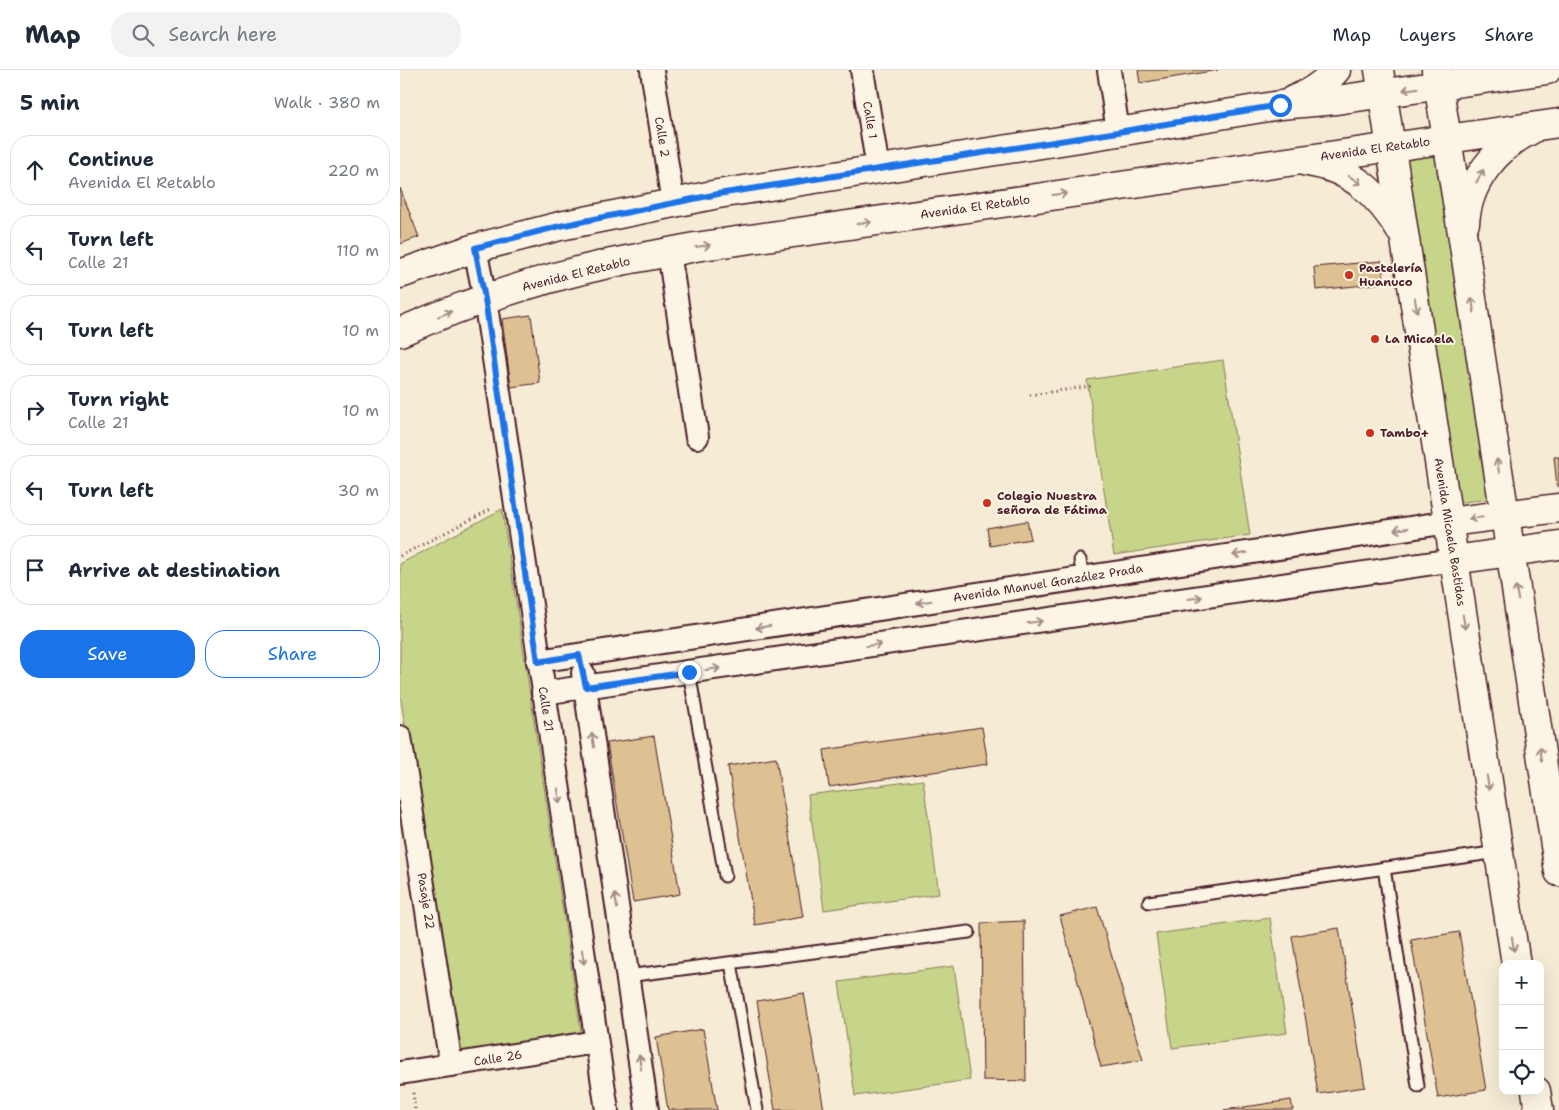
<!DOCTYPE html>
<html lang="en">
<head>
<meta charset="utf-8">
<style>
  :root { --surface:#fff; --page:#f2f2f3; --text:#1f2937; --muted:#747a83; --line:#e0e1e3; --accent:#1a73e8 }
  body { margin:0; font-family:"Shantell Sans",sans-serif; background:var(--page); color:var(--text) }
  .controls { position:absolute; right:15px; bottom:15px; display:grid; overflow:hidden; border-radius:10px; box-shadow:0 5px 20px #0002 }
  .controls button { width:45px; height:45px; display:grid; place-items:center; padding:0; border:0; border-bottom:1px solid var(--line); background:var(--surface); color:var(--text); font:25px sans-serif }
  .stop { position:absolute; width:15px; height:15px; margin:-11px; border:4px solid #1a73e8; border-radius:50%; background:#fff }
  .stop.end { background:#1a73e8; border-color:#fff; box-shadow:0 1px 5px #0008 }
  .list { margin:0; padding:0; list-style:none }
  h2 { display:flex; justify-content:space-between; align-items:center; height:65px; margin:0; padding:0 20px; font-size:21px }
  h2 small { font-size:16px; font-weight:400; color:var(--muted) }
  .list li { display:grid; grid-template-columns:32px 1fr auto; gap:15px; align-items:center; box-sizing:border-box; height:70px; margin:0 10px 10px; padding:0 10px; border:1px solid var(--line); border-radius:20px }
  .list b { display:block; font-size:19px; white-space:nowrap }
  .list p { margin:0; font-size:16px; white-space:nowrap; color:var(--muted) }
  .list em { font-size:16px; font-style:normal; color:var(--muted) }
  .actions { display:flex; gap:10px; padding:15px 20px }
  .actions a { flex:1; padding:11px 0; border:1px solid var(--accent); border-radius:20px; text-align:center; font-size:18px; color:var(--accent) }
  .actions .main { background:var(--accent); color:#fff }
  .icon { flex:none; width:28px; height:28px; fill:none; stroke:currentColor; stroke-width:2; stroke-linecap:round; stroke-linejoin:round }
  .map { position:relative; flex:none; width:1159px; height:1040px; overflow:hidden }
  header { display:flex; align-items:center; gap:30px; box-sizing:border-box; height:70px; padding:0 25px; background:var(--surface); border-bottom:1px solid var(--line) }
  header strong { font-size:24px }
  nav { display:flex; gap:28px; margin-inline-start:auto; font-size:18px }
  .search { width:350px; height:45px; background:var(--page); display:flex; align-items:center; gap:12px; box-sizing:border-box; padding:0 18px; border-radius:20px; color:var(--muted); font-size:19px }
  main { display:flex }
  aside { flex:1; background:var(--surface) }
  .map>svg:first-child { display:block }
  .green { fill:#c6d589; stroke:#887a5a }
  .building { fill:#ddc192; stroke:#4a1f2b }
  .lines { fill:none; stroke-linecap:round; stroke-linejoin:round }
  .lane-casing { stroke:#4a1f2b; stroke-width:15 }
  .street-casing { stroke:#4a1f2b; stroke-width:26 }
  .secondary-casing { stroke:#4a1f2b; stroke-width:31 }
  .path { stroke:#4a1f2b; stroke-width:3; stroke-dasharray:1 4; stroke-linecap:butt }
  .lane { stroke:#fcf5e5; stroke-width:11 }
  .street { stroke:#fcf5e5; stroke-width:22 }
  .secondary { stroke:#fcf5e5; stroke-width:28 }
  .oneway { stroke:#a38a88 }
  .route { stroke:#1a73e8; stroke-width:6 }
  .poi-dot { fill:#c8321e; stroke:#fcf5e5; stroke-width:2 }
  .labels { text-anchor:middle; stroke-width:4; stroke-linejoin:round; paint-order:stroke }
  .street-label { font-size:12px; fill:#4a1f2b; stroke:#fcf5e5 }
  .poi-label { font-size:12px; font-weight:bold; fill:#4a1f2b; stroke:#fcf5e5; text-anchor:start }
</style>
</head>
<body>
<header>
<strong>Map</strong>
<div class="search"><svg class="icon" aria-label="search" viewBox="0 0 24 24"><circle cx="10" cy="10" r="6"/><path d="M15 15l6 6"/></svg>Search here</div>
<nav><a>Map</a><a>Layers</a><a>Share</a></nav>
</header>
<main>
<aside>
<h2>5 min<small>Walk · 380 m</small></h2>
<ul class="list">
<li><svg class="icon" aria-label="ahead" viewBox="0 0 24 24"><path d="M12 20V5M6 11l6-6 6 6"/></svg><div><b>Continue</b><p>Avenida El Retablo</p></div><em>220 m</em></li>
<li><svg class="icon" aria-label="left" viewBox="0 0 24 24"><path d="M17 20v-9H6M10 6l-5 5 5 5"/></svg><div><b>Turn left</b><p>Calle 21</p></div><em>110 m</em></li>
<li><svg class="icon" aria-label="left" viewBox="0 0 24 24"><path d="M17 20v-9H6M10 6l-5 5 5 5"/></svg><div><b>Turn left</b></div><em>10 m</em></li>
<li><svg class="icon" aria-label="right" viewBox="0 0 24 24"><path d="M7 20v-9h11M14 6l5 5-5 5"/></svg><div><b>Turn right</b><p>Calle 21</p></div><em>10 m</em></li>
<li><svg class="icon" aria-label="left" viewBox="0 0 24 24"><path d="M17 20v-9H6M10 6l-5 5 5 5"/></svg><div><b>Turn left</b></div><em>30 m</em></li>
<li><svg class="icon" aria-label="arrive" viewBox="0 0 24 24"><path d="M6 21V4h12l-3 4 3 4H6"/></svg><div><b>Arrive at destination</b></div></li>
</ul>
<div class="actions"><a class="main">Save</a><a>Share</a></div>
</aside>
<div class="map">
<svg width="1159" height="1040" viewBox="0 0 1159 1040">
  <rect width="100%" height="100%" fill="#f6ebd4"/>
  <filter id="ink" filterUnits="userSpaceOnUse"><feTurbulence type="fractalNoise" baseFrequency=".02" numOctaves="2"/><feDisplacementMap in="SourceGraphic" scale="10" xChannelSelector="R" yChannelSelector="G"/><feConvolveMatrix kernelMatrix="1 2 1 2 8 2 1 2 1" color-interpolation-filters="sRGB"/></filter>
  <g filter="url(#ink)">
    <!-- green -->
    <g class="green">
      <path d="M1039 83 1089 429 1056 433 1007 88Z"/>
      <path d="M823 290 850 465 714 485 687 310Z"/>
      <path d="M102 439 182 967 57 988 0 624V494Z"/>
      <path d="M523 710 539 824 424 840 408 725Z"/>
      <path d="M870 848 887 963 772 978 756 864Z"/>
      <path d="M554 896 570 1010 455 1026 439 912Z"/>
    </g>
    <!-- building -->
    <g class="building">
      <path d="M738 0H818L740 13Z"/>
      <path d="M0 118 19 167 0 174Z"/>
      <path d="M982 191 984 213 916 220 914 197Z"/>
      <path d="M131 245 140 313 111 317 102 249Z"/>
      <path d="M1154 387H1159V416H1157Z"/>
      <path d="M627 451 631 469 590 476 587 458Z"/>
      <path d="M582 657 588 694 429 717 424 680Z"/>
      <path d="M254 666 280 824 233 832 207 673Z"/>
      <path d="M376 688 403 847 355 855 328 696Z"/>
      <path d="M697 837 743 990 701 997 660 846Z"/>
      <path d="M624 851 626 1011 583 1010 581 853Z"/>
      <path d="M939 858 965 1017 918 1024 892 866Z"/>
      <path d="M1059 862 1086 1020 1038 1028 1011 870Z"/>
      <path d="M404 923 424 1040H375L357 931Z"/>
      <path d="M303 959 317 1040H268L256 967Z"/>
      <path d="M891 1030 893 1040H824Z"/>
    </g>
    <g class="lines">
      <!-- lane casing -->
      <g class="lane-casing">
        <g id="lane">
          <path d="M680 490 683 508"/>
          <path d="M289 602 325 806"/>
          <path d="M984 798 1018 1016"/>
          <path d="M749 832 1098 782"/>
          <path d="M331 893 357 1040"/>
          <path d="M227 906 569 862"/>
        </g>
      </g>
      <!-- street casing -->
      <g class="street-casing">
        <g id="street">
          <path d="M252 0 273 133"/>
          <path d="M462 0 478 99"/>
          <path d="M709 0 718 62"/>
          <path d="M75 178 85 229 207 1040"/>
          <path d="M269 182 297 367"/>
          <path d="M138 591 1049 452"/>
          <path d="M183 603 247 1040"/>
          <path d="M143 623 1054 490"/>
          <path d="M0 667 51 995"/>
          <path d="M0 1003 196 972"/>
        </g>
      </g>
      <!-- secondary casing -->
      <g class="secondary-casing">
        <g id="secondary">
          <path d="M979 0 1116 894"/>
          <path d="M1036 0 1063 169 1159 802"/>
          <path d="M893 30C909 24 924 14 936 0"/>
          <path d="M907 92C951 98 978 124 1001 161"/>
          <path d="M1065 153C1068 112 1095 78 1131 60"/>
          <path d="M0 204 75 178 160 156 318 124 718 62 880 35 936 30 1147 0"/>
          <path d="M0 262C68 232 139 209 212 193 239 187 267 183 295 177L1159 53"/>
          <path d="M1049 452 1159 438"/>
          <path d="M1054 490 1159 475"/>
          <path d="M1136 1021 1139 1040"/>
        </g>
      </g>
      <!-- path -->
      <g class="path">
        <path d="M630 325 692 316"/>
        <path d="M0 486 93 438"/>
        <path d="M13 1023 15 1040"/>
      </g>
      <!-- lane -->
      <use href="#lane" class="lane"/>
      <!-- street -->
      <use href="#street" class="street"/>
      <!-- secondary -->
      <use href="#secondary" class="secondary"/>
    </g>
    <!-- one-way arrows -->
    <defs><path id="oneway-shaft" d="M-6 0H5M1.5-3L5.5 0L1.5 3" fill="none" stroke-width="1.6" stroke-linecap="round" stroke-linejoin="round" transform="scale(1.25)"/></defs>
    <g class="oneway">
      <use href="#oneway-shaft" transform="translate(1010 19) rotate(172)"/>
      <use href="#oneway-shaft" transform="translate(1080 106) rotate(-61)"/>
      <use href="#oneway-shaft" transform="translate(955 110) rotate(34)"/>
      <use href="#oneway-shaft" transform="translate(660 124) rotate(-8)"/>
      <use href="#oneway-shaft" transform="translate(464 153) rotate(-8)"/>
      <use href="#oneway-shaft" transform="translate(303 176) rotate(-8)"/>
      <use href="#oneway-shaft" transform="translate(1016 235) rotate(81)"/>
      <use href="#oneway-shaft" transform="translate(1073 235) rotate(-99)"/>
      <use href="#oneway-shaft" transform="translate(45 244) rotate(-21)"/>
      <use href="#oneway-shaft" transform="translate(1098 396) rotate(-99)"/>
      <use href="#oneway-shaft" transform="translate(1076 448) rotate(172)"/>
      <use href="#oneway-shaft" transform="translate(1001 459) rotate(172)"/>
      <use href="#oneway-shaft" transform="translate(840 484) rotate(171)"/>
      <use href="#oneway-shaft" transform="translate(1117 523) rotate(-99)"/>
      <use href="#oneway-shaft" transform="translate(795 528) rotate(-8)"/>
      <use href="#oneway-shaft" transform="translate(524 532) rotate(171)"/>
      <use href="#oneway-shaft" transform="translate(635 552) rotate(-8)"/>
      <use href="#oneway-shaft" transform="translate(1064 552) rotate(81)"/>
      <use href="#oneway-shaft" transform="translate(363 557) rotate(171)"/>
      <use href="#oneway-shaft" transform="translate(474 575) rotate(-8)"/>
      <use href="#oneway-shaft" transform="translate(313 599) rotate(-8)"/>
      <use href="#oneway-shaft" transform="translate(193 670) rotate(-98)"/>
      <use href="#oneway-shaft" transform="translate(1141 684) rotate(-99)"/>
      <use href="#oneway-shaft" transform="translate(1088 713) rotate(81)"/>
      <use href="#oneway-shaft" transform="translate(159 726) rotate(81)"/>
      <use href="#oneway-shaft" transform="translate(216 831) rotate(-98)"/>
      <use href="#oneway-shaft" transform="translate(1113 874) rotate(81)"/>
      <use href="#oneway-shaft" transform="translate(183 887) rotate(81)"/>
      <use href="#oneway-shaft" transform="translate(240 992) rotate(-98)"/>
    </g>
  </g>
  <g class="lines" filter="url(#ink)">
    <!-- route -->
    <path class="route" d="M289 602 186 617 179 585 138 592 85 229 75 178 160 156 318 124 718 62 880 35"/>
  </g>
  <!-- markers -->
  <g class="poi-dot">
    <circle cx="949" cy="205" r="5"/>
    <circle cx="975" cy="269" r="5"/>
    <circle cx="970" cy="363" r="5"/>
    <circle cx="587" cy="433" r="5"/>
  </g>
  <g class="labels">
    <!-- street labels -->
    <g class="street-label">
      <text transform="translate(470 50) rotate(81)" y="4">Calle 1</text>
      <text transform="translate(262 67) rotate(81)" y="4">Calle 2</text>
      <text transform="translate(975 79) rotate(-8)" y="4">Avenida El Retablo</text>
      <text transform="translate(575 137) rotate(-8)" y="4">Avenida El Retablo</text>
      <text transform="translate(176 204) rotate(-14)" y="4">Avenida El Retablo</text>
      <text transform="translate(1050 462) rotate(81)" y="4">Avenida Micaela Bastidas</text>
      <text transform="translate(648 513) rotate(-9)" y="4">Avenida Manuel González Prada</text>
      <text transform="translate(146 639) rotate(81)" y="4">Calle 21</text>
      <text transform="translate(26 831) rotate(81)" y="4">Pasaje 22</text>
      <text transform="translate(98 988) rotate(-9)" y="4">Calle 26</text>
    </g>
    <!-- poi labels -->
    <g class="poi-label">
      <text x="959" y="202">Pastelería<tspan x="959" dy="14">Huanuco</tspan></text>
      <text x="985" y="273">La Micaela</text>
      <text x="980" y="367">Tambo+</text>
      <text x="597" y="430">Colegio Nuestra<tspan x="597" dy="14">señora de Fátima</tspan></text>
    </g>
  </g>
</svg>
<div class="controls">
<button>+</button>
<button>−</button>
<button><svg class="icon" aria-label="locate" viewBox="0 0 24 24"><circle cx="12" cy="12" r="6"/><path d="M12 2v4M12 18v4M2 12h4M18 12h4"/></svg></button>
</div>
<div class="stop" style="left:880px;top:35px"></div>
<div class="stop end" style="left:289px;top:602px"></div>
</div>
</main>
</body>
</html>
